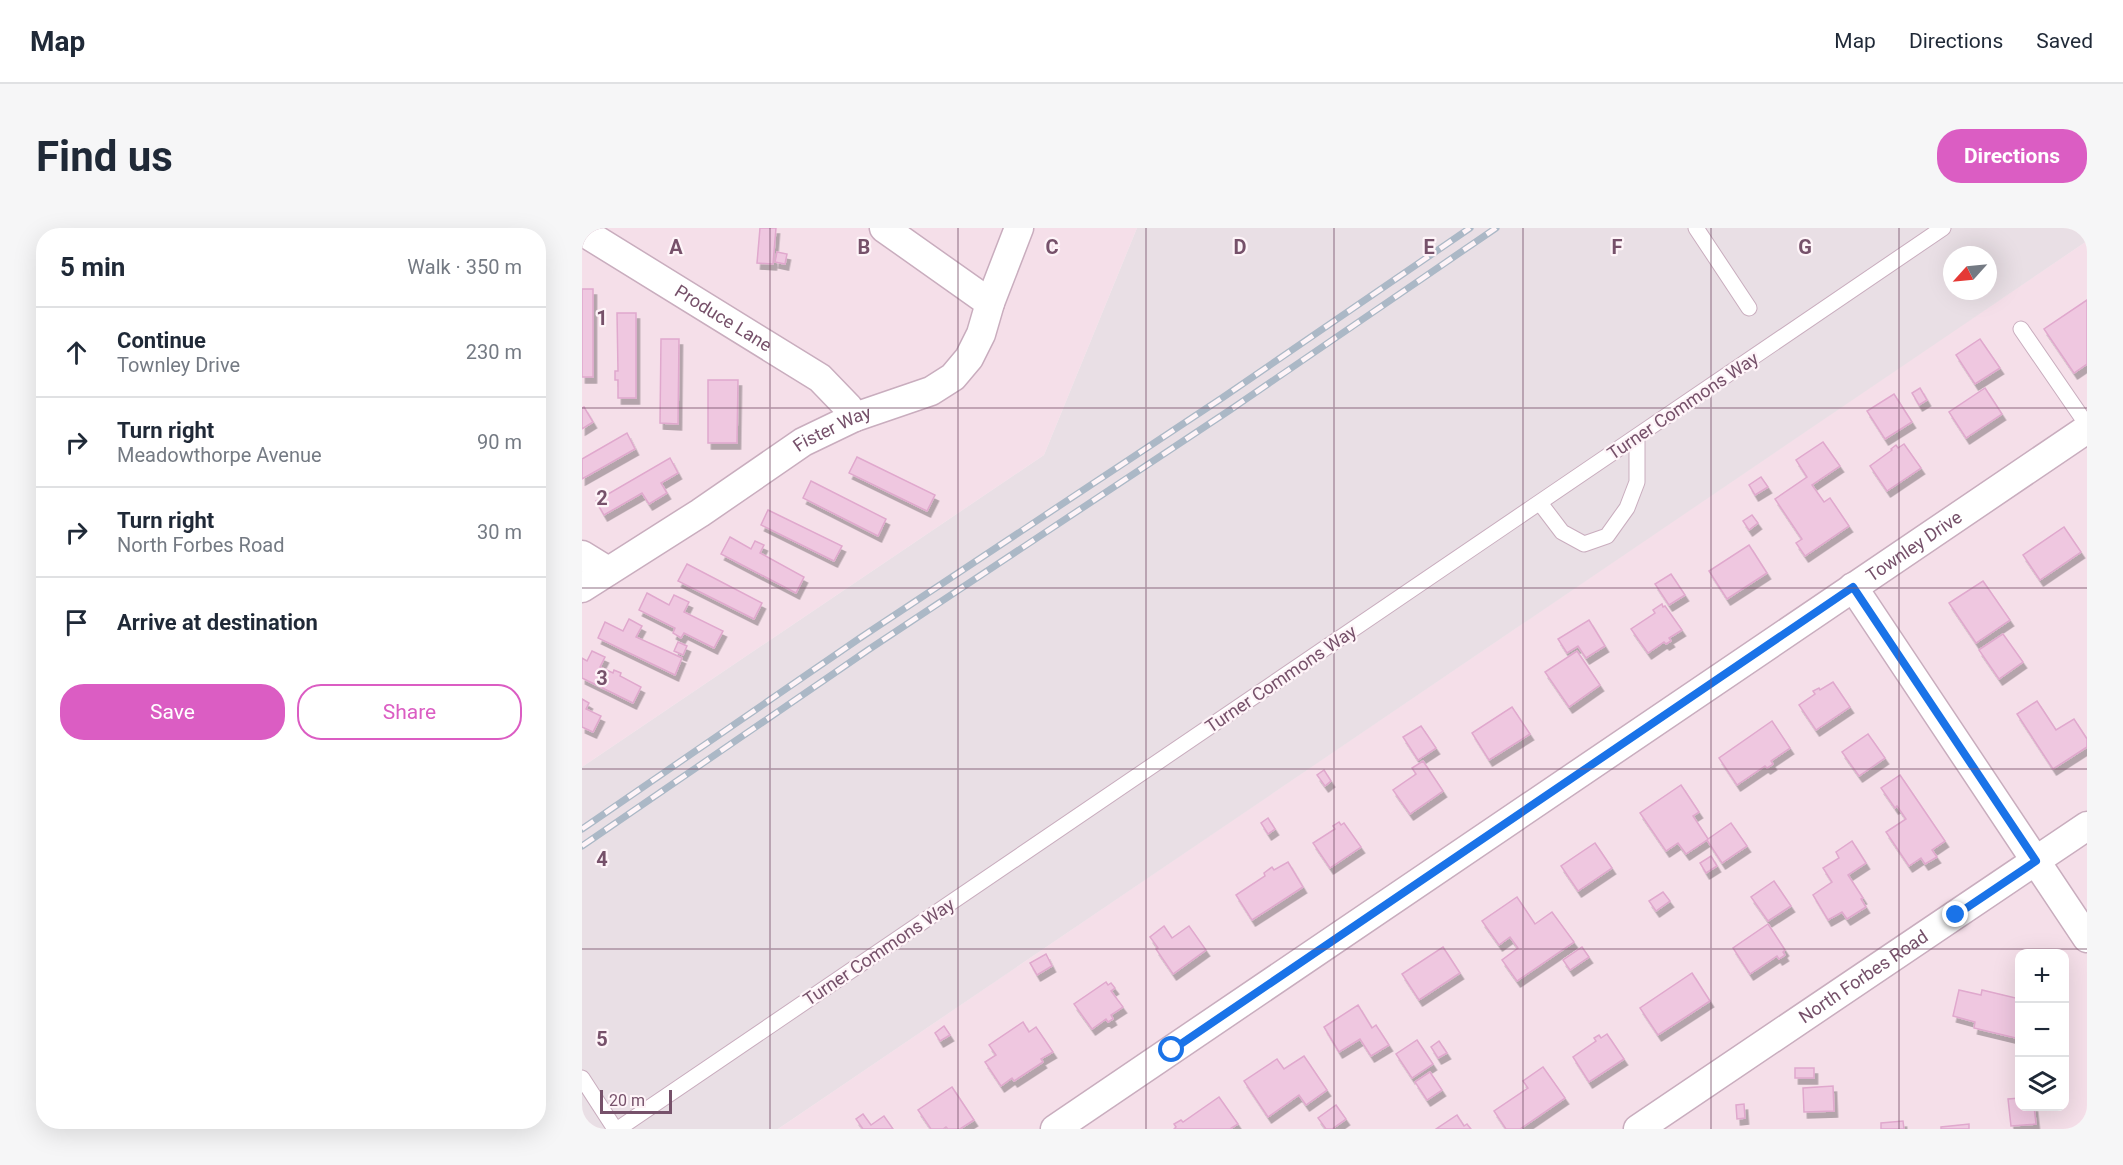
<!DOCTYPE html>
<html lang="en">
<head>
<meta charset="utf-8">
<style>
  :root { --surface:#fff; --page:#f6f6f7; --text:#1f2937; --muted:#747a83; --line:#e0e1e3; --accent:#db5dc3 }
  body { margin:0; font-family:Roboto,sans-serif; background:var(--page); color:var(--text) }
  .controls { position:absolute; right:18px; bottom:18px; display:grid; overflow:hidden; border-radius:12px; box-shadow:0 6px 24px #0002 }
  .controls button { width:54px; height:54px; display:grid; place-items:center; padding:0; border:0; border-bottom:2px solid var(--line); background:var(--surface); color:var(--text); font:30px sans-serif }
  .compass { position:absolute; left:1361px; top:18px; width:54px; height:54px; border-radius:50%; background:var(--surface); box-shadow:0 6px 24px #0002; rotate:243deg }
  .scale { position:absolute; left:18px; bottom:15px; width:72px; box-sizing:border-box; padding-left:6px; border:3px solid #76516a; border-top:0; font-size:16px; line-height:21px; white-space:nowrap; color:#76516a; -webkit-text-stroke:4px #fef4f8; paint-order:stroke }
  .stop { position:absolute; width:18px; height:18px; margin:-14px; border:4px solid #1a73e8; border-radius:50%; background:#fff }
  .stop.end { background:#1a73e8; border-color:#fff; box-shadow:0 2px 6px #0008 }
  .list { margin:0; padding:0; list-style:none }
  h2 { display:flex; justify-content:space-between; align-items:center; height:78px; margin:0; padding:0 24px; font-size:26px }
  h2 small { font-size:20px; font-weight:400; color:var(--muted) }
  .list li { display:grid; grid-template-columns:39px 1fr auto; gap:18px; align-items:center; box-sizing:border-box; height:90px; padding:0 24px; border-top:2px solid var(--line) }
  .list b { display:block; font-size:22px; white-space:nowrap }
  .list p { margin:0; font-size:20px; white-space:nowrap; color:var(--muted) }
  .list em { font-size:20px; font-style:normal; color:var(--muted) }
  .actions { display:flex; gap:12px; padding:18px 24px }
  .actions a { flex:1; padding:14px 0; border:2px solid var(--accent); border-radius:24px; text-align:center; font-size:21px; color:var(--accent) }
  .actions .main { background:var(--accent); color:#fff }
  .icon { flex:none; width:33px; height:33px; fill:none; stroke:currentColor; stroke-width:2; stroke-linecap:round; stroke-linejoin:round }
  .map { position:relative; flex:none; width:1505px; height:901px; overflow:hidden; border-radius:24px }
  header { display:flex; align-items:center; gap:36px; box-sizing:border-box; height:84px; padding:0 30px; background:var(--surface); border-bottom:2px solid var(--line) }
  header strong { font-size:28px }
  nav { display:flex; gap:33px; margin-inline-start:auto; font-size:21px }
  .intro { display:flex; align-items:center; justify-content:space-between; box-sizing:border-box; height:144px; padding:0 36px }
  h1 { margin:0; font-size:42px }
  .button { padding:15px 27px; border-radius:24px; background:var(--accent); color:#fff; font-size:21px; font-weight:700 }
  main { display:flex; gap:36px; padding:0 36px }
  aside { flex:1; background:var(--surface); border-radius:24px; box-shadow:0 6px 24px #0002 }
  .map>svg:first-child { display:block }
  .residential { fill:#f5dfe9; fill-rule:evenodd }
  .industrial { fill:#e9dfe5; fill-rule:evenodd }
  .building { fill:#efc7e0; stroke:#e0a8cd; stroke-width:1.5; filter:url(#shadow) }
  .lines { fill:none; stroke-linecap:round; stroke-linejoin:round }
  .lane-casing { stroke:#c9adbe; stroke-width:17 }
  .street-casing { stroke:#c9adbe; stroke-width:31 }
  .lane { stroke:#fff; stroke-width:15 }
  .street { stroke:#fff; stroke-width:28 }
  .rail-casing { stroke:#abb8c6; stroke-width:7 }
  .rail { stroke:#fef4f8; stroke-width:4.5; stroke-dasharray:14; stroke-linecap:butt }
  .route { stroke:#1a73e8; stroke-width:8 }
  .grid { fill:none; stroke:#76516a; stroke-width:1.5; stroke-opacity:0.55 }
  .labels { text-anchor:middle; stroke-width:4.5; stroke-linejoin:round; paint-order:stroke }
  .street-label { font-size:18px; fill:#76516a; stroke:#fef4f8 }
  .grid-label { font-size:20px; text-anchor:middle; font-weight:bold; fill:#76516a; stroke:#fef4f8; stroke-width:4.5; stroke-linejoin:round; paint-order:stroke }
</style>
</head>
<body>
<header>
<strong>Map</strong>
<nav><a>Map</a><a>Directions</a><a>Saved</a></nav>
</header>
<div class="intro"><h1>Find us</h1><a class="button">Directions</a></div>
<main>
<aside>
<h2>5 min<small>Walk · 350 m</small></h2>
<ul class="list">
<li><svg class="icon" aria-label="ahead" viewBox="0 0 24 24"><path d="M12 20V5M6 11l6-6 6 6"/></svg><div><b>Continue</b><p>Townley Drive</p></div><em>230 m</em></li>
<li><svg class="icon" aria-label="right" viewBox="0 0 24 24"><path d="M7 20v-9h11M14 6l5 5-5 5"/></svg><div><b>Turn right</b><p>Meadowthorpe Avenue</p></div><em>90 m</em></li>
<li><svg class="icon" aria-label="right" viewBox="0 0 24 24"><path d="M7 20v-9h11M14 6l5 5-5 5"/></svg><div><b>Turn right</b><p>North Forbes Road</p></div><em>30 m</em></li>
<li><svg class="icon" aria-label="arrive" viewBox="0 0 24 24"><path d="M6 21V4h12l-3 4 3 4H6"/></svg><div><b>Arrive at destination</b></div></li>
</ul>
<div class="actions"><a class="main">Save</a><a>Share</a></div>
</aside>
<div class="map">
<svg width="1505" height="901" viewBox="0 0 1505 901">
  <defs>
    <filter id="shadow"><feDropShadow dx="3.5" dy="6" stdDeviation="0" flood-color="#0004"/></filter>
  </defs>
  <rect width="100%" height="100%" fill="#fcedf3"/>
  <!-- residential -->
  <g class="residential">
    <path d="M0 0H555L462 227 0 539Z"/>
    <path d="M1505 13V901H196L1389 91ZM1438 726H1482V878H1438Z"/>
  </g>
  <!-- industrial -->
  <path class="industrial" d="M555 0H1505V13L196 901H0V539L462 227ZM1370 27H1406V63H1370Z"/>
  <!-- building -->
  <g class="building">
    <path d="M178 0H194L191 36 175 35Z"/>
    <path d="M195 24 205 26 203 36 193 34Z"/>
    <rect x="0" y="61" width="11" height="88"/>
    <path d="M1505 72V136L1492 145 1462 101Z"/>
    <path d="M35 85H54V170H36V152H33V143H36Z"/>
    <path d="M79 111H97L96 196 78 195Z"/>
    <path d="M1398 111 1418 140 1393 156 1374 127Z"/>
    <path d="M126 152H156L155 215H126Z"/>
    <path d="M1338 160 1345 172 1337 177 1330 165Z"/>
    <path d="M1403 160 1420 186 1384 210 1367 184Z"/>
    <path d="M1312 166 1330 194 1303 211 1285 183Z"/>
    <path d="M2 179 11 194 0 201V180Z"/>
    <path d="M45 205 53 221 0 251V231Z"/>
    <path d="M1241 214 1258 238 1230 257 1242 274 1248 270 1267 298 1223 328 1214 315 1220 311 1193 271 1225 249 1214 232Z"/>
    <path d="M1322 216 1339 240 1305 263 1288 238 1310 222 1309 221 1314 217 1316 220Z"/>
    <path d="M275 229 353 267 345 283 267 245Z"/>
    <path d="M88 230 96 245 79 255 85 265 67 276 60 265 22 287 14 273Z"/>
    <path d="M1179 249 1186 259 1173 267 1167 257Z"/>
    <path d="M229 253 304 291 296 308 221 270Z"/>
    <path d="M186 282 260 318 252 333 179 297Z"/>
    <path d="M1170 287 1176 295 1167 302 1161 293Z"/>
    <path d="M1482 299 1499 324 1458 352 1441 327Z"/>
    <path d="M148 309 169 321 173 313 182 317 178 325 222 349 214 365 139 326Z"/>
    <path d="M1167 317 1185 345 1145 371 1127 343Z"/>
    <path d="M105 336 180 375 172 391 96 353Z"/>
    <path d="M1089 346 1103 367 1087 377 1073 356Z"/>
    <path d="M1401 353 1428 392 1394 415 1367 375Z"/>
    <path d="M65 365 87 377 92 367 107 374 102 384 141 403 132 420 102 405 99 410 91 405 93 400 57 382Z"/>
    <path d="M1080 376 1081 379 1083 378 1100 402 1087 410 1089 413 1084 416 1082 414 1066 425 1049 401 1073 385 1071 382Z"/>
    <path d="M47 391 60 398 54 409 100 430 93 447 16 410 23 394 41 403Z"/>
    <path d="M1007 392 1023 418 1004 430 996 418 985 425 976 411Z"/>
    <path d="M1421 406 1441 434 1417 451 1397 422Z"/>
    <path d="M96 414 105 418 101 427 92 423Z"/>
    <path d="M10 423 23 429 18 439 31 445 32 442 39 445 38 448 59 459 51 475 0 450V430L5 433Z"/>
    <path d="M995 423 1018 457 987 479 963 444Z"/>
    <path d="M1251 454 1268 479 1234 502 1217 477 1233 466 1231 463 1237 460 1238 462Z"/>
    <path d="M0 471 7 475 4 481 19 488 11 504 0 499Z"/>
    <path d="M1455 473 1474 502 1492 491 1505 511V519L1471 541 1435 486Z"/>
    <path d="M930 479 948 506 907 532 890 505Z"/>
    <path d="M1190 493 1208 520 1189 533 1191 536 1185 540 1183 538 1155 557 1137 530Z"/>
    <path d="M839 498 854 520 836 532 821 509Z"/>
    <path d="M1286 506 1303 530 1277 548 1260 524Z"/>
    <path d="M841 533 861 563 828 586 811 562 834 546 830 540Z"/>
    <path d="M742 542 749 553 743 558 735 547Z"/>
    <path d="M1318 547 1363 613 1350 622 1355 629 1343 636 1339 630 1327 638 1304 604 1324 591 1315 578 1313 580 1299 560Z"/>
    <path d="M1099 557 1117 584 1111 588 1126 611 1149 595 1165 618 1140 635 1125 612 1104 626 1096 615 1084 623 1058 585Z"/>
    <path d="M686 590 693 601 686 606 679 595Z"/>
    <path d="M757 594 759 597 762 595 779 619 748 640 731 615 753 601 751 598Z"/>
    <path d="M1270 613 1284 635 1266 647 1281 670 1279 671 1284 679 1265 691 1260 684 1246 692 1231 667 1250 654 1241 640 1257 630 1254 624Z"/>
    <path d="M1013 615 1030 640 996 663 979 638Z"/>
    <path d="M1129 628 1135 638 1124 645 1118 635Z"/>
    <path d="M706 634 721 659 670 692 654 667 683 648 682 645 690 639 692 642Z"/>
    <path d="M1192 653 1209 678 1186 693 1169 669Z"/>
    <path d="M1081 664 1088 673 1074 683 1067 673Z"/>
    <path d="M935 669 953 696 970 684 992 714 935 753 920 732 936 720 928 709 917 717 900 693Z"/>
    <path d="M1186 696 1203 722 1201 724 1203 727 1197 731 1195 728 1168 746 1151 720Z"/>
    <path d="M582 698 590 710 607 698 624 722 591 746 574 721 576 720 568 709Z"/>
    <path d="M861 719 878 745 837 772 820 746Z"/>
    <path d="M1000 719 1007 729 988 742 981 732Z"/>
    <path d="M464 726 470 738 455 747 448 735Z"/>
    <path d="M1110 745 1128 773 1076 807 1058 780Z"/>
    <path d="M524 754 526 757 529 755 533 760 529 763 541 779 529 787 531 791 526 794 524 791 510 801 492 776Z"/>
    <path d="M1377 762 1399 767 1400 762 1438 771V811L1392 800 1393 794 1371 788Z"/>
    <path d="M776 777 790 800 794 797 807 817 789 828 778 811 757 824 742 799Z"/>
    <path d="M441 794 447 804 454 799 471 824 459 831 461 834 432 853 430 850 419 858 403 834 414 827 407 817Z"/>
    <path d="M362 798 368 807 358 813 353 805Z"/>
    <path d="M1025 806 1042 831 1007 854 991 829 1014 813 1012 810 1017 807 1019 810Z"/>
    <path d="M835 812 851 836 830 850 814 826Z"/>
    <path d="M857 813 865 825 856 830 849 819Z"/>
    <path d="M722 828 745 862 724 877 717 867 686 889 662 853 695 831 702 841Z"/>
    <path d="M961 839 983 870 938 901H924L912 883 946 860 941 853Z"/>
    <rect x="1213" y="840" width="19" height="10"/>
    <path d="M848 844 860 862 845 872 833 854Z"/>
    <path d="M1251 858 1252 883 1222 884 1221 860Z"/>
    <path d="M370 859 392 892 378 901H366L364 899 361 901H349L336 882Z"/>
    <path d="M637 869 656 896 648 901H592L594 899 592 896 599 892 601 894Z"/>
    <path d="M1438 870V878H1452L1454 896 1429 898 1426 871Z"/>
    <path d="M1162 876 1163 890 1155 891 1154 877Z"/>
    <path d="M754 877 764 891 750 901H744L736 890Z"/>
    <path d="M281 886 289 897 302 888 311 901H281L274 891Z"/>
    <path d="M875 887 882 898 885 896 889 901H854Z"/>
    <path d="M1321 893 1322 901H1299V895Z"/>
    <path d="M1387 896V901H1359V899Z"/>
  </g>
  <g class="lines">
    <!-- lane casing -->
    <g class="lane-casing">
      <g id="lane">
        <path d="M1114 0 1167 80"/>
        <path d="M1439 101 1505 197"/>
        <path d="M958 275 980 304 1002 316 1025 308 1045 280 1055 254V210"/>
        <path d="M0 850 33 901"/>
        <path d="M36 901 1361 0"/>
      </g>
    </g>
    <!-- street casing -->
    <g class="street-casing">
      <g id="street">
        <path d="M302 0 408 75"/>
        <path id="s1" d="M0 3 238 150 266 179 273 189"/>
        <path d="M0 327 26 343"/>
        <path d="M1271 359 1505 710"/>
        <path id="s2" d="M0 360 118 285 221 214 273 189 349 163 371 149 387 130 399 106 408 75 437 0"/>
        <path id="s3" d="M473 901 1505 201"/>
        <path id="s4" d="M1056 901 1505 598"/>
      </g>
    </g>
    <!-- lane -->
    <use href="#lane" class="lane"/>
    <!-- street -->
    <use href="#street" class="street"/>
    <!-- rail casing -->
    <g class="rail-casing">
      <g id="rail">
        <path d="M0 601 278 410 640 170 888 0"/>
        <path d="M0 618 286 422 648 182 914 0"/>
      </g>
    </g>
    <!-- rail -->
    <use href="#rail" class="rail"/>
  </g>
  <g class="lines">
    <!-- route -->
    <path class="route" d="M590 822 1271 359 1454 633 1374 687"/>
  </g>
  <!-- grid -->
  <path class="grid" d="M188 0V901M376 0V901M564 0V901M752 0V901M941 0V901M1129 0V901M1317 0V901M0 180H1505M0 360H1505M0 541H1505M0 721H1505"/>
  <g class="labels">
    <!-- street labels -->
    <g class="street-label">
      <text dy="6" stroke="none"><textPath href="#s1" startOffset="166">Produce Lane</textPath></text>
      <text transform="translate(1101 178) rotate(-34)" y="6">Turner Commons Way</text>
      <text dy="6" stroke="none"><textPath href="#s2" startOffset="297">Fister Way</textPath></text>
      <text dy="6" stroke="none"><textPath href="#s3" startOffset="1038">Townley Drive</textPath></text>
      <text transform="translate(699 451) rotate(-34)" y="6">Turner Commons Way</text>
      <text transform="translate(297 724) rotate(-34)" y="6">Turner Commons Way</text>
      <text dy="6" stroke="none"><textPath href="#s4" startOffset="272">North Forbes Road</textPath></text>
    </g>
  </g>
  <g class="grid-label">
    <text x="94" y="26">A</text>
    <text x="282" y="26">B</text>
    <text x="470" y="26">C</text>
    <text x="658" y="26">D</text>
    <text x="847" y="26">E</text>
    <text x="1035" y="26">F</text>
    <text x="1223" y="26">G</text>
    <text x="20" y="97">1</text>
    <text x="20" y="277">2</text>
    <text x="20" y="457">3</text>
    <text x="20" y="638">4</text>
    <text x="20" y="818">5</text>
  </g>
</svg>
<div class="controls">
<button>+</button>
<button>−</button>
<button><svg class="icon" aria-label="layers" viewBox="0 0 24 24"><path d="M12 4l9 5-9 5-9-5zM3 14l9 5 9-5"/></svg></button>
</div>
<svg class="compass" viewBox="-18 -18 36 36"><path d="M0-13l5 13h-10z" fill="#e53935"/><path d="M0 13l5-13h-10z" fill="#747a83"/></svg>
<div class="scale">20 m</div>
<div class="stop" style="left:590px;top:822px"></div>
<div class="stop end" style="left:1374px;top:687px"></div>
</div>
</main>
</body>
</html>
